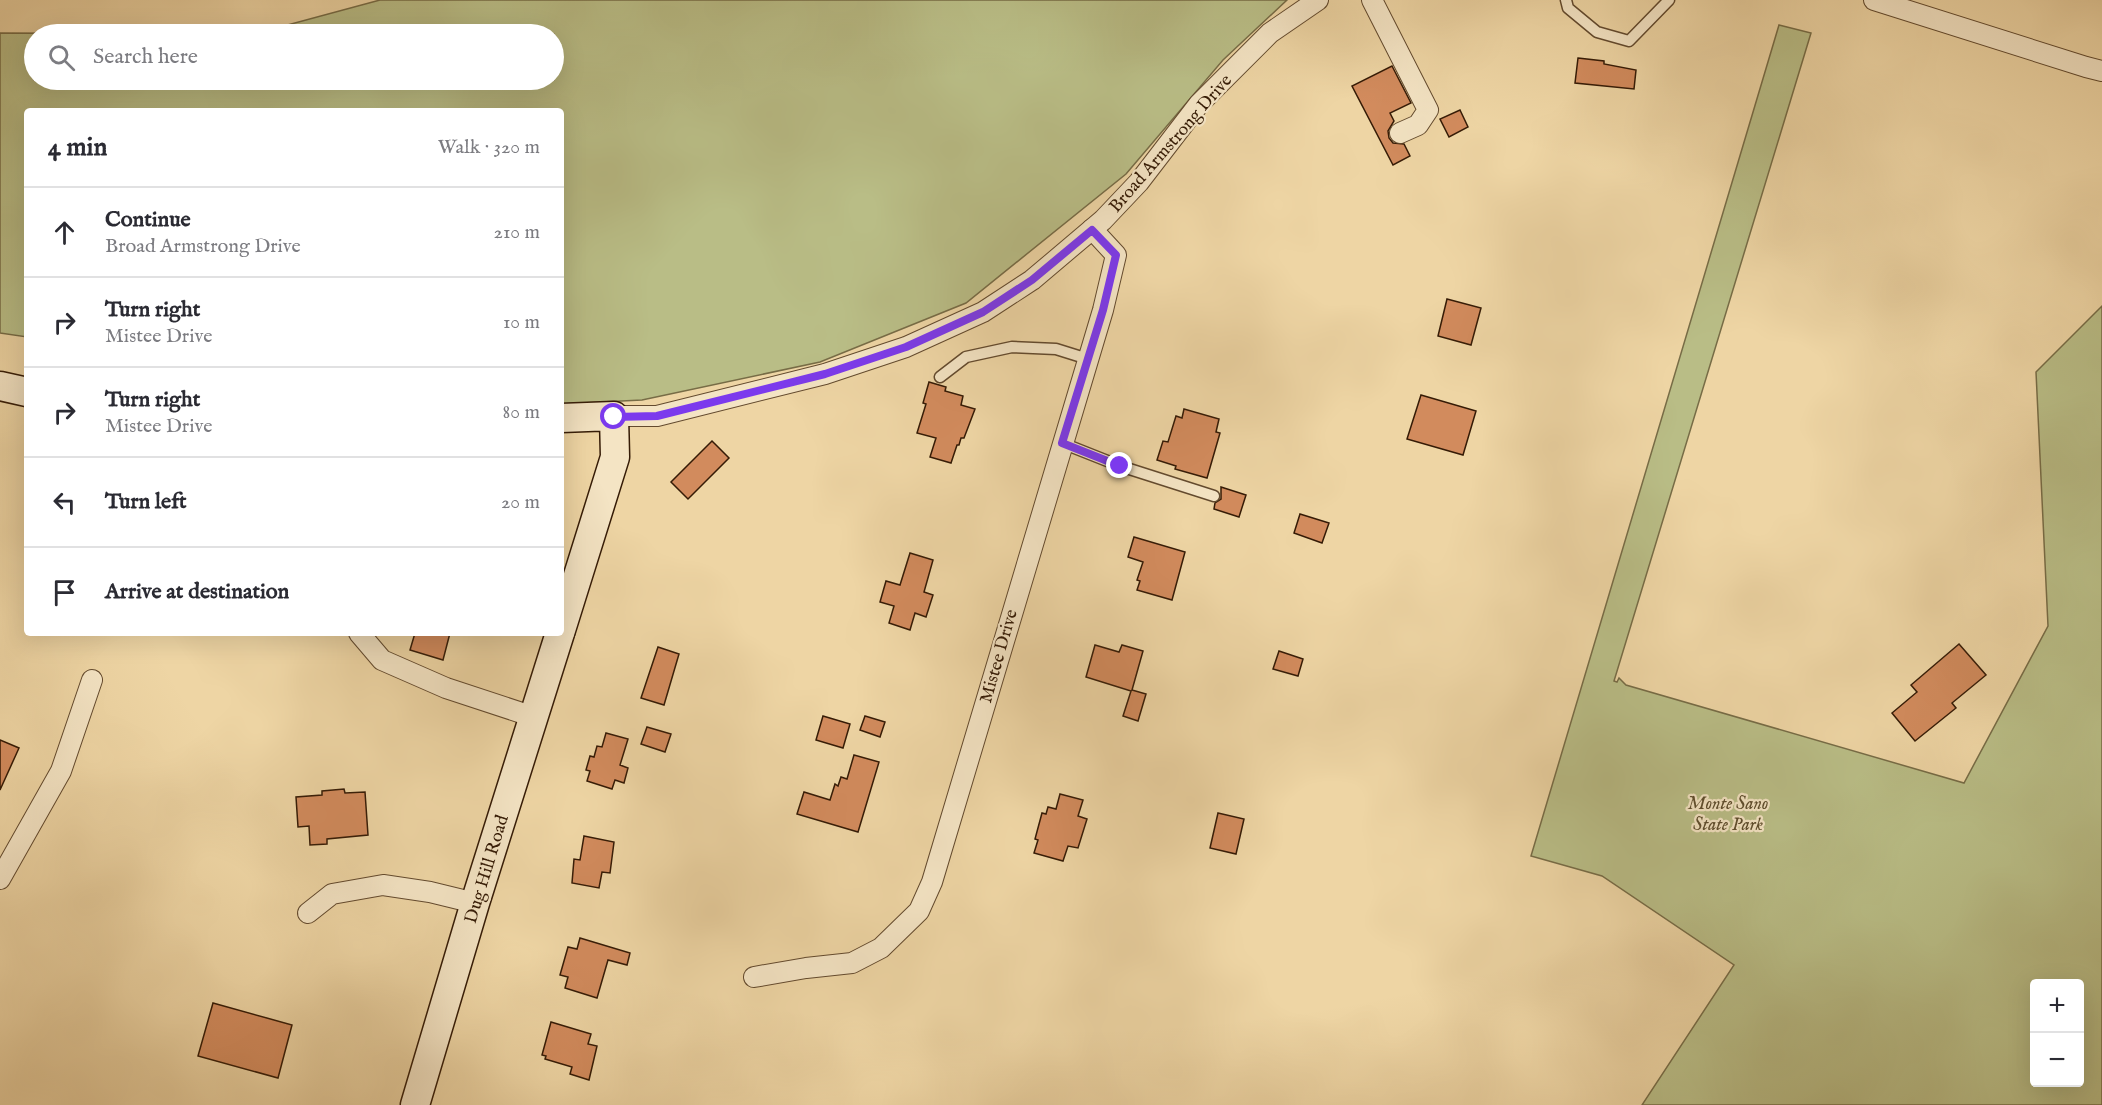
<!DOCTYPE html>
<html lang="en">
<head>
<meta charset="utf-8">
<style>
  :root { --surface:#fff; --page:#f7f7f7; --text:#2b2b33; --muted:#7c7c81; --line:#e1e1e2 }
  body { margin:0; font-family:"IM FELL English",serif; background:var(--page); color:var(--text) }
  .controls { position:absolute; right:18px; bottom:18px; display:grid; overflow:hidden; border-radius:6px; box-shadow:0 6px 24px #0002 }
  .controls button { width:54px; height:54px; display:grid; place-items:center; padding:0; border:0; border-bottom:2px solid var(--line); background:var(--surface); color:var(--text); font:30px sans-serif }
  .stop { position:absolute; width:18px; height:18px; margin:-14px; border:4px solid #7c3aed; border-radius:50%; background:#fff }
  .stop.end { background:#7c3aed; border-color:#fff; box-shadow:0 2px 6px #0008 }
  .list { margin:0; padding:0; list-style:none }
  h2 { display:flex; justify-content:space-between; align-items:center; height:78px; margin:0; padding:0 24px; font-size:26px }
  h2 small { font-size:20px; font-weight:400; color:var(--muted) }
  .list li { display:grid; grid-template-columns:39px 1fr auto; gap:18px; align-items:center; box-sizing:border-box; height:90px; padding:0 24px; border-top:2px solid var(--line) }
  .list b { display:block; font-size:22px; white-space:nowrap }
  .list p { margin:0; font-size:20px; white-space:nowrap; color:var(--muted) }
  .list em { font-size:20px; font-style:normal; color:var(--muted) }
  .icon { flex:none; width:33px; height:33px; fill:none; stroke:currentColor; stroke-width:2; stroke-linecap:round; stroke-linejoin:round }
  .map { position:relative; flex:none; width:2102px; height:1105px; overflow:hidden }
  .search { position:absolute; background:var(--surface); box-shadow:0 6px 24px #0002; left:24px; top:24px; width:540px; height:66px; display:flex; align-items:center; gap:15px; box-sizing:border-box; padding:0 21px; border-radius:33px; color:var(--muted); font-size:22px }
  .panel { position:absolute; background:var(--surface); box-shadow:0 6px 24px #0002; left:24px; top:108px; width:540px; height:528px; border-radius:6px }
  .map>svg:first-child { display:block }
  .green { fill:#b9bd86; stroke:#776c46; stroke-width:1.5; fill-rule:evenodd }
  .building { fill:#d28b5d; stroke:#351b06; stroke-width:1.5 }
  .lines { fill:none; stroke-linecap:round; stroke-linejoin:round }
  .lane-casing { stroke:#634a2e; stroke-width:13 }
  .street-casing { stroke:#634a2e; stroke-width:22 }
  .secondary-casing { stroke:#351b06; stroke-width:31 }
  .lane { stroke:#f4e4c4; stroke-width:10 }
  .street { stroke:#f4e4c4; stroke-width:20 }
  .secondary { stroke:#f4e4c4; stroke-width:28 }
  .route { stroke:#7c3aed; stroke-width:8 }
  .labels { text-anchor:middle; stroke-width:4.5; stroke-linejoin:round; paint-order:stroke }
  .street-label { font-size:18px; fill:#351b06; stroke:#f4e4c4 }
  .park-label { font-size:18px; font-style:italic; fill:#5d4c2c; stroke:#f4e4c4 }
</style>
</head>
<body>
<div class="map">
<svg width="2102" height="1105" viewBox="0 0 2102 1105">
  <rect width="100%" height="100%" fill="#eed5a4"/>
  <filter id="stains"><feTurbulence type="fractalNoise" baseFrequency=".00333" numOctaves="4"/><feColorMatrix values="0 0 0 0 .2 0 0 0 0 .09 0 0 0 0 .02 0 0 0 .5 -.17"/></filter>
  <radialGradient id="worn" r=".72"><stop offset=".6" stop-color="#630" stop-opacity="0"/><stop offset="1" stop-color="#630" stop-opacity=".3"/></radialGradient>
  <!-- green -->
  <g class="green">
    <path d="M380 0H1287L1223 60 1126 174 966 303 820 362 642 400 561 404V111H27V337L0 333V33L234 34H34V80H554V34H254Z"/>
    <path d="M1779 25 1811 33 1614 681 1617 682 1619 678 1626 685 1964 783 2048 626 2036 372 2102 306V1105H1642L1734 965 1602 876 1531 856ZM2034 984H2080V1082H2034Z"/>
  </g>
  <!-- building -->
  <g class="building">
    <path d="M1578 58 1604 61V64L1636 70 1634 89 1575 83Z"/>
    <path d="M1392 66 1411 103 1390 113 1394 121 1388 131 1389 138 1393 143 1404 144 1410 156 1393 165 1352 86Z"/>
    <path d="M1460 110 1468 127 1449 137 1440 119Z"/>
    <path d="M1447 299 1481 308 1471 345 1438 336Z"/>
    <path d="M929 382 946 387 945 391 963 396 961 405 975 409 964 438H961L959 445H957L951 463 930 457 936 438 917 433 926 404 923 403Z"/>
    <path d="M1421 395 1476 411 1463 455 1407 439Z"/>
    <path d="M1184 409 1219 419 1216 432 1220 433 1207 478 1175 469 1176 466 1157 460 1163 441 1168 442 1176 416 1182 418Z"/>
    <path d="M712 441 729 458 688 499 671 482Z"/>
    <path d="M1221 487 1246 495 1239 517 1214 509 1215 503 1221 499Z"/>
    <path d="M1300 514 1329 523 1322 543 1294 533Z"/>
    <path d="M1134 537 1185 552 1172 600 1137 590 1140 581 1137 580 1143 562 1128 557Z"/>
    <path d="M910 553 933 560 924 592 933 595 926 617 915 613 910 630 889 623 894 606 880 602 886 581 900 585Z"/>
    <path d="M415 633H450L443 660 410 650Z"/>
    <path d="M1959 644 1986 675 1952 703 1956 708 1915 741 1892 713 1917 692 1911 685Z"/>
    <path d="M1095 645 1119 652 1122 645 1143 651 1132 690 1146 694 1138 721 1123 716 1131 691 1086 677Z"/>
    <path d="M658 647 679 654 664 705 641 698Z"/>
    <path d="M1279 651 1303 659 1298 676 1273 669Z"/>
    <path d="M823 716 850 724 843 748 816 740Z"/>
    <path d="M865 716 885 722 880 737 860 730Z"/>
    <path d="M647 727 671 734 665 752 641 744Z"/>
    <path d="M606 733 628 739 620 765 628 768 624 783 615 780 612 789 587 781 590 771 586 770 590 756 594 757 597 746 602 747Z"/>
    <path d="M0 740 19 748 0 790Z"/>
    <path d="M854 755 879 762 858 832 797 814 804 792 830 800 835 784 838 786 841 777 847 779Z"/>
    <path d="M344 789 345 793 365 792 368 835 327 839V844L310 845 309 826 298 827 296 797 322 795V791Z"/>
    <path d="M1060 794 1083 800 1078 816 1087 819 1078 848 1068 846 1063 861 1034 853 1038 840 1035 839 1042 813 1046 814 1048 807 1056 809Z"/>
    <path d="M1218 813 1244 819 1236 854 1210 848Z"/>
    <path d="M584 836 614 842 610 873 602 872 599 888 572 883 574 859 580 860Z"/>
    <path d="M580 938 630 953 627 965 608 960 597 998 565 988 568 977 560 975 568 947 577 949Z"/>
    <path d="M213 1003 292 1025 278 1078 198 1056Z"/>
    <path d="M551 1022 591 1034 588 1044 597 1046 589 1080 570 1074 572 1067 545 1059 546 1056 542 1055Z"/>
  </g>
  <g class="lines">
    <!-- lane casing -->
    <g class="lane-casing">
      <g id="lane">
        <path d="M1566 0 1568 8 1597 32 1629 41 1669 0"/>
        <path d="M940 377 966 357 1012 347 1056 349 1088 359"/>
        <path d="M1062 443 1120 466 1214 496"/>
      </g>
    </g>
    <!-- street casing -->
    <g class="street-casing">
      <g id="street">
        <path d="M1372 0 1428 110 1418 125 1400 133"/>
        <path d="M1874 0 2086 67 2102 71"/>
        <path d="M614 416H657L825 374 906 347 983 312 1032 280 1103 220 1139 182 1199 104 1270 33 1318 0"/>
        <path d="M359 633 382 660 446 688 534 717"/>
        <path d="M0 879 61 771 92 680"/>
        <path d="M308 913 332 894 383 885 430 892 475 903"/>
        <path d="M754 977 806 968 852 963 881 948 919 911 932 882 1103 310 1116 255 1092 229"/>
      </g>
    </g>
    <!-- secondary casing -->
    <g class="secondary-casing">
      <g id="secondary">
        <path d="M0 386 27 392"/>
        <path d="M561 418 614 416 615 457 561 630"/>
        <path d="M415 1105 475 903 560 633"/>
      </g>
    </g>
    <!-- lane -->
    <use href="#lane" class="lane"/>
    <!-- street -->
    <use href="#street" class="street"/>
    <!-- secondary -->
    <use href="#secondary" class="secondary"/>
  </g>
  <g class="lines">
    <!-- route -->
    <path class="route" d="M614 417 657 416 825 374 906 347 983 312 1032 280 1092 230 1116 255 1103 310 1062 443 1120 466"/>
  </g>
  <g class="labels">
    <!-- street labels -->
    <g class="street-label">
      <text transform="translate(1170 143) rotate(-49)" y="6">Broad Armstrong Drive</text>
      <text transform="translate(998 656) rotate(-74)" y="6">Mistee Drive</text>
      <text transform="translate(486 869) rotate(-73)" y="6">Dug Hill Road</text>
    </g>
    <!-- park labels -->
    <g class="park-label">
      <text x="1728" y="809">Monte Sano<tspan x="1728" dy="21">State Park</tspan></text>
    </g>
  </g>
  <rect width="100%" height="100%" filter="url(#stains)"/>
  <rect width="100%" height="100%" fill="url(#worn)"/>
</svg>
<div class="controls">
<button>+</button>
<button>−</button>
</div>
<div class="stop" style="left:614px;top:417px"></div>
<div class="stop end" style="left:1120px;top:466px"></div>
<div class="search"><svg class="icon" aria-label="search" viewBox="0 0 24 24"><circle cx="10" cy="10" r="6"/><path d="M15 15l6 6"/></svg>Search here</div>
<section class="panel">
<h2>4 min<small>Walk · 320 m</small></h2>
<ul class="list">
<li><svg class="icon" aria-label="ahead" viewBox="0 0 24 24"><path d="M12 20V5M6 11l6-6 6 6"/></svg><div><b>Continue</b><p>Broad Armstrong Drive</p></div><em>210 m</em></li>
<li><svg class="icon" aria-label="right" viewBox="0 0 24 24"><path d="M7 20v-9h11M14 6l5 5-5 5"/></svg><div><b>Turn right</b><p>Mistee Drive</p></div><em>10 m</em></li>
<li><svg class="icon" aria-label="right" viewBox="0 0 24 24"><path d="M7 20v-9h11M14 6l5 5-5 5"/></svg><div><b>Turn right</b><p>Mistee Drive</p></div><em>80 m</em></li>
<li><svg class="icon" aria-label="left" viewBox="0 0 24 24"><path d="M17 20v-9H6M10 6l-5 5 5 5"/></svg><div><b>Turn left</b></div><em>20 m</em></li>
<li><svg class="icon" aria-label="arrive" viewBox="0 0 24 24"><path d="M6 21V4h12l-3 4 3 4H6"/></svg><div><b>Arrive at destination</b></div></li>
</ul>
</section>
</div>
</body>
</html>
